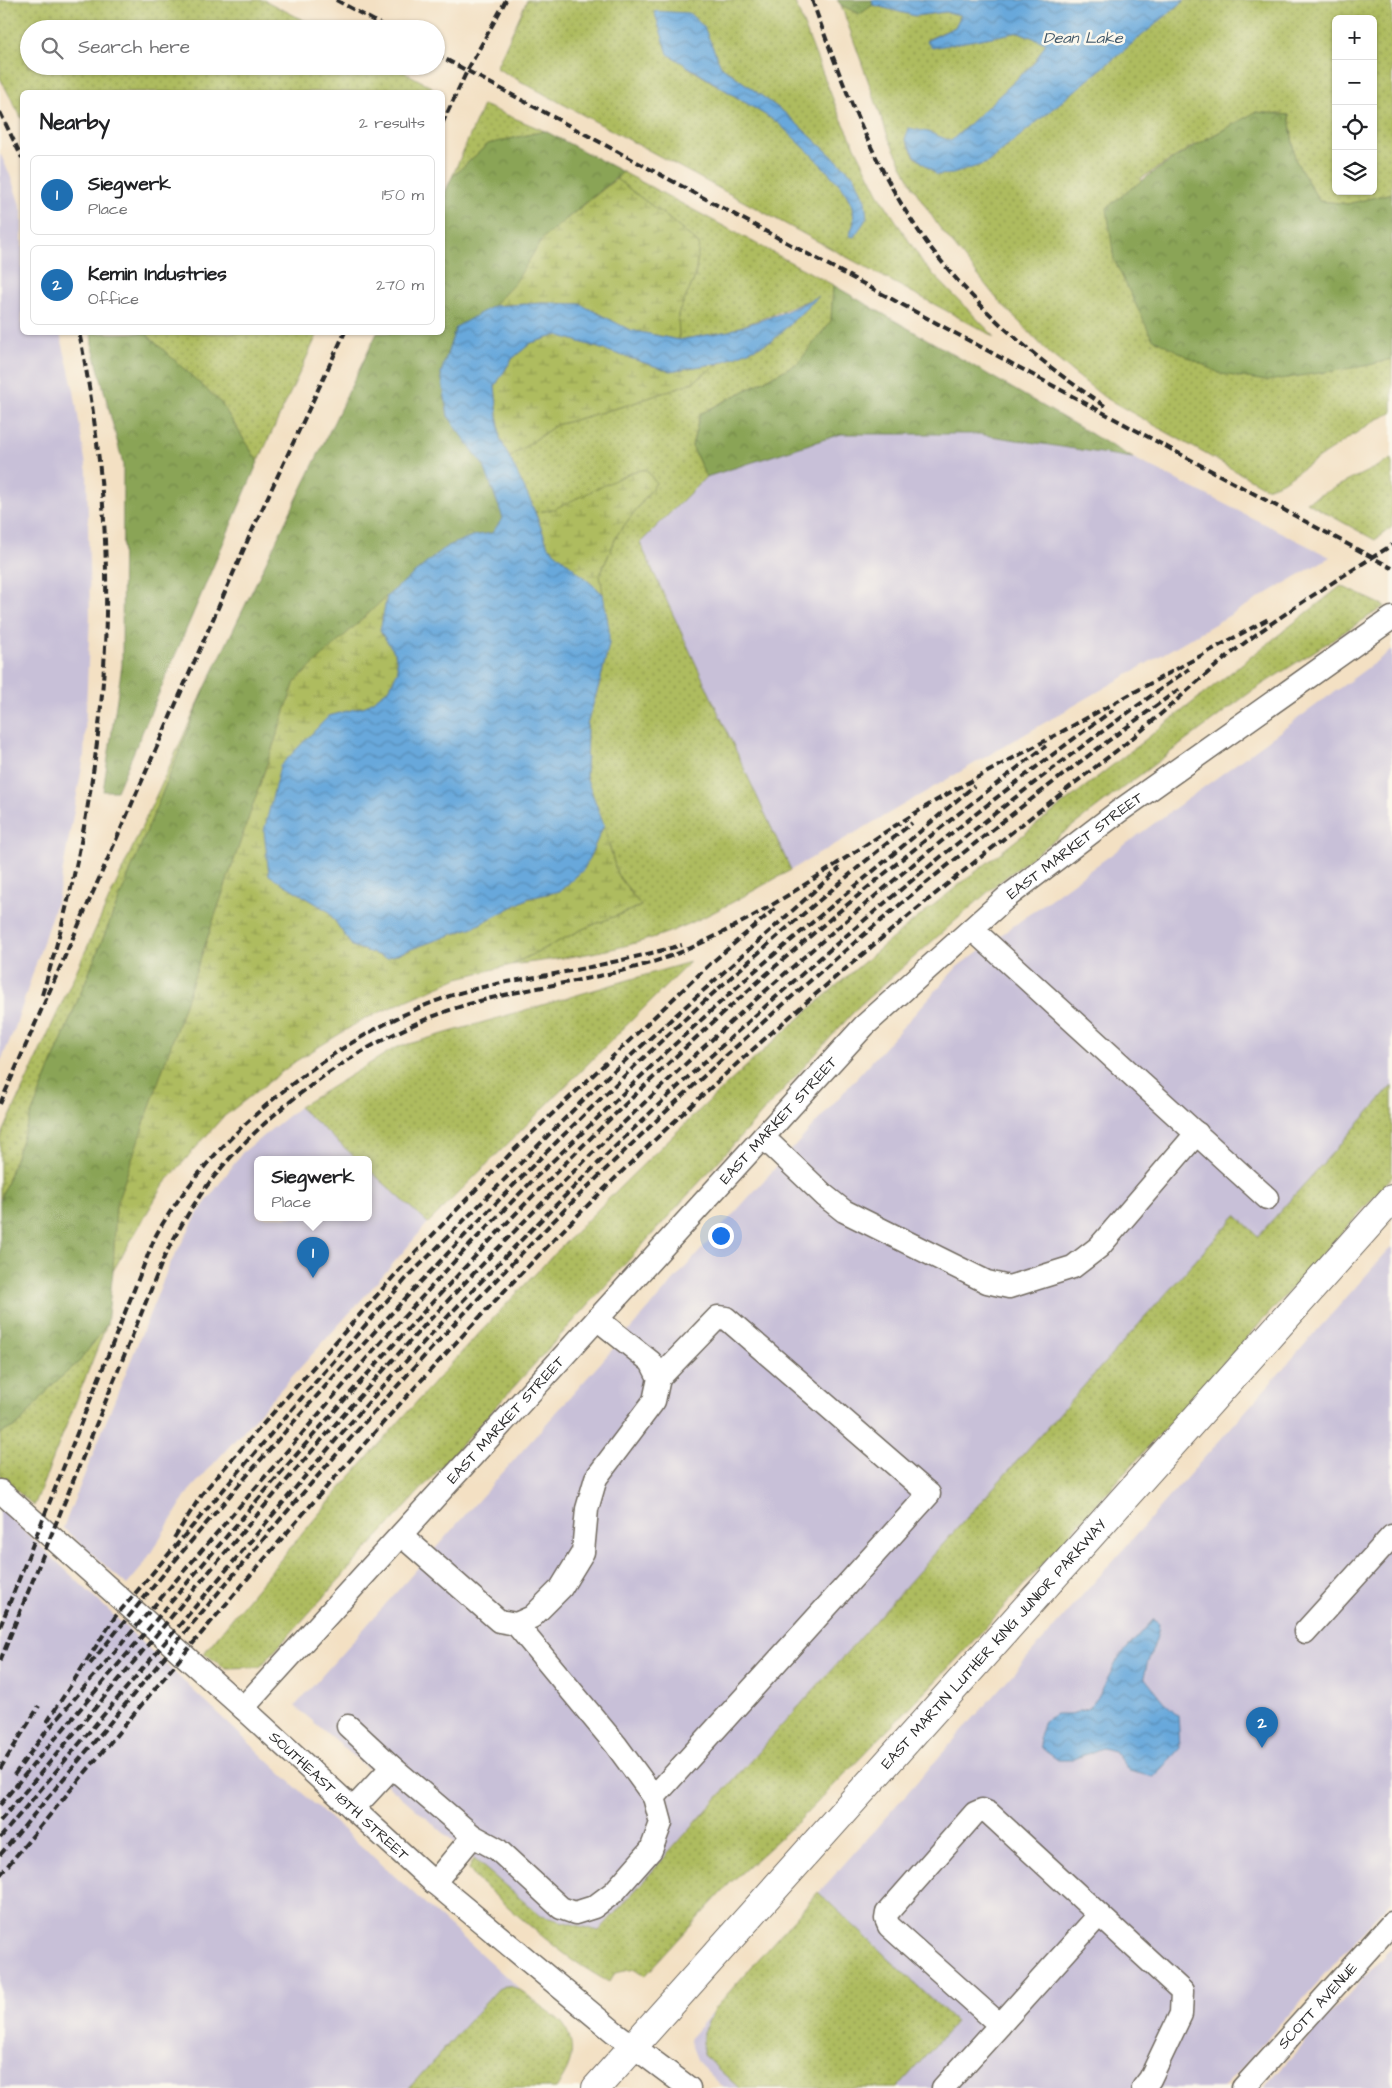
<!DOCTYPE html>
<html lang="en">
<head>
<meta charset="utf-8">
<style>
  :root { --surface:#fff; --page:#f2f2f2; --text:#202124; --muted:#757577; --line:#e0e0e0; --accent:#1f6fb2 }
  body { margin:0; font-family:"Architects Daughter",sans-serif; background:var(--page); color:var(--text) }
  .controls { position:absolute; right:15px; top:15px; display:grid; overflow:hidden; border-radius:8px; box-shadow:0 1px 4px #0004 }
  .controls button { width:45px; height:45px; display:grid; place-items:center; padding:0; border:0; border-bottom:1px solid var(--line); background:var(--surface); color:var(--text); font:25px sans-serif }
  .you { position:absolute; left:720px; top:1235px; width:18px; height:18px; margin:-12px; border:4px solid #fff; border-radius:50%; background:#1a73e8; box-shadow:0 0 0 8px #1a73e833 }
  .badge { display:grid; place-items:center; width:32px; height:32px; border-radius:50%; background:var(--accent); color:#fff; font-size:16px; font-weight:700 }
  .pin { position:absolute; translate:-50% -41px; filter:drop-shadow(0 1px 2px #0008) }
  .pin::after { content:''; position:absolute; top:26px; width:18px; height:15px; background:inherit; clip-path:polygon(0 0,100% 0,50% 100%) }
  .popup { position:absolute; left:254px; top:1156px; width:118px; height:65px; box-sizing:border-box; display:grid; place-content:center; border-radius:8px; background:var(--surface); filter:drop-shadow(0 1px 4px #0005); font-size:16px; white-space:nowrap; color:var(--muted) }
  .popup b { font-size:19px; color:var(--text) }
  .popup::after { content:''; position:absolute; left:50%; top:100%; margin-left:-10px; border:10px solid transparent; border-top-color:var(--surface) }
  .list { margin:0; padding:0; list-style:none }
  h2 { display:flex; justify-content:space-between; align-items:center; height:65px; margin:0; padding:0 20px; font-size:21px }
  h2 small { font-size:16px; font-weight:400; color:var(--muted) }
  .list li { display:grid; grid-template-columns:32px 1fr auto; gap:15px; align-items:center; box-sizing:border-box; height:80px; margin:0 10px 10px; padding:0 10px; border:1px solid var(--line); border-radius:8px }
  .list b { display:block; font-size:19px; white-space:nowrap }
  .list p { margin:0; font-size:16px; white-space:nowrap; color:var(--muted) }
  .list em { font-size:16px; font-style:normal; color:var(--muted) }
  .icon { flex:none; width:28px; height:28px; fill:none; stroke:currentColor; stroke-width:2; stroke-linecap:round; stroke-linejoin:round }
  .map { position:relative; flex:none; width:1392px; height:2088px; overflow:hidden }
  .search { position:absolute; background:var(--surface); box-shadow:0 1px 4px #0004; left:20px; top:20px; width:425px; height:55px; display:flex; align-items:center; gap:12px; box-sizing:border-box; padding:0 18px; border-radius:28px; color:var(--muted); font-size:19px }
  .panel { position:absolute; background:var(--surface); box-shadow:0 1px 4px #0004; left:20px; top:90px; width:425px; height:245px; border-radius:8px }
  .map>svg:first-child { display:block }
  .industrial { fill:#c8c0d8 }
  .grass { fill:url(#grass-dots); stroke:#6c7445; fill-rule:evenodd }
  .forest { fill:url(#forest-crowns); stroke:#5a6840 }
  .wetland { fill:url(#wetland-marsh); stroke:#6c7445 }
  .water { fill:url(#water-waves); stroke:#4a6a83 }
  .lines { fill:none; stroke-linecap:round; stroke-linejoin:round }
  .minor-casing { stroke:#716a60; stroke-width:25 }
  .major-casing { stroke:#716a60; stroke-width:30 }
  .minor { stroke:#fff; stroke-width:22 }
  .major { stroke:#fff; stroke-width:28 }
  .rail { stroke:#2b2b2b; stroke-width:4; stroke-dasharray:8 4; stroke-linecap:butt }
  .labels { text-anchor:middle; stroke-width:5; stroke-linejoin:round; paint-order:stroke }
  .street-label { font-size:15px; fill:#2b2b2b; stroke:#fbf7ec }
  .water-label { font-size:16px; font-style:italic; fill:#405769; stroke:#fbf7ec }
</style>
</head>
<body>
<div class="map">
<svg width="1392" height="2088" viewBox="0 0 1392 2088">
  <defs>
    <pattern id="grass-dots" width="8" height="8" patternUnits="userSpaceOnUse" patternTransform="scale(1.25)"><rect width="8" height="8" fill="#aebc5f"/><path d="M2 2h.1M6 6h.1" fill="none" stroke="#8e994f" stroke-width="1.8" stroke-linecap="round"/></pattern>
    <pattern id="forest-crowns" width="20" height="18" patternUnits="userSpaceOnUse" patternTransform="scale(1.25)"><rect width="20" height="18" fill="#8aa456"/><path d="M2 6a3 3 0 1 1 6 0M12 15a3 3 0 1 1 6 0" fill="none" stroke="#718647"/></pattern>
    <pattern id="wetland-marsh" width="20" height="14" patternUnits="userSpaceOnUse" patternTransform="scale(1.25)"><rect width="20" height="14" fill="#aebc5f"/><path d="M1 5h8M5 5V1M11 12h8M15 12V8" fill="none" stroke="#8e994f"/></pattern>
    <pattern id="water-waves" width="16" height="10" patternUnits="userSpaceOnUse" patternTransform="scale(1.25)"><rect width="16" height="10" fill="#68a8db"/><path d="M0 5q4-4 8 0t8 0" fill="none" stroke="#5689b2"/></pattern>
  </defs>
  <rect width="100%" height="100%" fill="#fbf7ec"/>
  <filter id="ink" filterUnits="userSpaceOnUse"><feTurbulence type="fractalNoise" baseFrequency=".02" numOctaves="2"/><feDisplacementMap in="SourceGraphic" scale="10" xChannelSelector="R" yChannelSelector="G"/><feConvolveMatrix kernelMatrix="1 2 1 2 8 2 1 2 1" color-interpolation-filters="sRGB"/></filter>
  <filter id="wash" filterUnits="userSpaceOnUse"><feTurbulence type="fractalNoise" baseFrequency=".0096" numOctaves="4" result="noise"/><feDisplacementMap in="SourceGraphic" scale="20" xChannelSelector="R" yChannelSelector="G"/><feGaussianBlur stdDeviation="1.12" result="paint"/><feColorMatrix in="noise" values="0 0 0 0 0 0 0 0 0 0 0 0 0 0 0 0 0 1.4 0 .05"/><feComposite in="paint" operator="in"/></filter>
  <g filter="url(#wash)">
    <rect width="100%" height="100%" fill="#f3e0c3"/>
    <!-- industrial -->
    <g class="industrial">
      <path d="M0 153 10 175 22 211V332L60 333 74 391 87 472 90 615 84 757 58 896 15 1028 0 1063Z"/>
      <path d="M841 434H978L1133 458 1330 557 791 870 640 543 706 477Z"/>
      <path d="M1392 650V1086L1258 1236 1236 1215 598 1931 541 1916 295 1706 700 1251 957 967Z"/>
      <path d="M299 1107 357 1159H258V1217H368V1169L428 1223 372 1288 189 1491 142 1567 127 1585 63 1528 169 1266 198 1213 242 1153Z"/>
      <path d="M1392 1246V1900L1223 2088H724L698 2062 689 2039Z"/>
      <path d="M0 1508 300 1791 521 1990 513 1986 498 1989 409 2088H0Z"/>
      <path d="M1392 1947V2088H1263Z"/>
    </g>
    <!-- grass -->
    <g class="grass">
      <path d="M0 0H264L321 29H29V66H393L432 87 430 92H22V119L0 78Z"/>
      <path d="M527 0H794L838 112 878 193 925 266 995 337 496 68ZM654 12 673 13 713 50 721 66 785 113 855 177 854 237 849 236 854 223 853 206 842 187 809 152 778 123 689 68Z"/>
      <path d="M1185 0H1392V193L1348 204 1319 201 1295 159 1289 115 1256 112 1193 146 1140 179 1365 366 1392 359V413L1376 420 1282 482 1266 488 1104 397 1049 353 997 299 939 227 913 187 889 139 841 5 859 14 873 5 915 16 945 12 961 15 955 27 926 40 932 47 1019 32 1046 43 1034 63 950 142 928 132 905 139 915 157 938 175 987 163ZM1336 19H1373V191H1336Z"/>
      <path d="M483 105 545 131 488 144 452 177Z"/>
      <path d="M623 172 833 285 831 321 798 363 700 414 692 446 706 477 640 543 791 870C752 891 713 915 672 931 620 951 566 958 511 965L585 928 641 906 617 874 604 825 586 777 587 724 600 682 609 644 600 575 617 535 656 483 552 510 535 512 509 458 556 425 631 404 693 382 720 363 772 341 817 297 729 331 679 340 678 314 695 277 699 244 668 218 616 179Z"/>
      <path d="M145 333H318L258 462 221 403Z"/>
      <path d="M1392 459V527L1375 540 1306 502Z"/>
      <path d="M1341 586 1385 606 1252 691 1112 796 998 883 859 1006 260 1667 225 1668 204 1653C396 1414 604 1188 836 986 905 926 978 870 1050 814 1148 738 1244 662 1341 586Z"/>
      <path d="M206 686 29 1120 0 1201V1139Z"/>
      <path d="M690 962 428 1223 368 1169V1159H357L299 1107 395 1048Z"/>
      <path d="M1392 1086V1177L955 1661 800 1820 729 1884 645 1976 635 1969 615 1973 609 1982C559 1956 519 1915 476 1879L469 1869 474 1859 541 1916 599 1931 1236 1215 1258 1236Z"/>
      <path d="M107 1324 34 1506 0 1476V1434L19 1424 53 1384 79 1362Z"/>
      <path d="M818 1892 956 2022 897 2088H739L703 2055V2032L715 2008Z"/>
      <path d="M505 1986C519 1986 527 1995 538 2004 546 2011 560 2018 565 2027 578 2050 570 2069 556 2088H409L498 1989Z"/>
    </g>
    <!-- forest -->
    <g class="forest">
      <path d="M837 0H872L873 5 860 14 841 5Z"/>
      <path d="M1256 112 1289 115 1295 159 1319 201 1348 204 1392 193V359L1365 366 1267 381 1221 374 1152 338 1114 260 1107 208C1154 168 1202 141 1256 112Z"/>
      <path d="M545 131 623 172 543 238 515 283 493 306 456 327 441 373 448 416 484 466 503 518 493 533 472 536 446 547 387 596 295 682 116 1206 113 1271 107 1324 79 1362 53 1384 19 1424 0 1434V1201L29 1120 206 686 377 333 442 332 443 197 452 177 488 144Z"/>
      <path d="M833 285 1133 458 978 434H841L706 477 692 446 700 414 798 363 831 321Z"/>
      <path d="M91 333H145L221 403 258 462 117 791H103L122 665 123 464 92 344Z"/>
    </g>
    <!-- wetland -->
    <g class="wetland">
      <path d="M616 179 668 218 699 244 695 277 678 314 679 340 630 330 579 304 543 303 493 306 515 283 543 238Z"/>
      <path d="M558 335 670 371 720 363 693 382 631 404 556 425 509 458 500 438 495 386 512 359 531 343Z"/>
      <path d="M646 469 656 483 617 535 600 575 603 594 548 546 535 512 552 510 632 472Z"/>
      <path d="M387 596 380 631 395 653 398 671 389 689 366 706 329 716 269 875 328 911 352 946 386 958 476 926 529 898 560 891 584 869 604 825 617 874 641 906 585 928 511 965 458 978 362 1020 296 1061 222 1118 164 1184 113 1271 116 1206 295 682Z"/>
    </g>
    <!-- water -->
    <g class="water">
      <path d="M872 0H1185L987 163 953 174 937 175 916 157 905 139 909 128 928 132 951 141 1034 63 1046 43 1019 32 932 48 926 41 955 27 961 15 945 12 915 16 873 5Z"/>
      <path d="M654 11 689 13 704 27 721 66 785 113 855 177 865 200 867 218 854 237 849 236 854 223 853 206 842 187 809 152 778 123 668 54Z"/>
      <path d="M819 296 772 341 720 363 670 371 558 335 531 343 512 359 495 386 500 438 531 502 548 546 603 594 609 628V644L600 682 587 724 586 777 604 825 584 869 560 891 529 898 476 926 386 958 352 946 328 911 269 875 264 831 280 766 329 716 366 706 389 689 398 671 395 653 380 631 387 596 446 547 472 536 492 533 503 518 484 466 448 416 441 373 456 327 493 306 543 303 580 304 630 330 679 340 729 331 782 313Z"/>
      <path d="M1154 1619 1159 1624C1158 1642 1147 1658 1144 1677L1163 1701 1178 1715 1180 1748 1154 1777 1129 1771 1114 1751 1102 1748 1072 1760H1058L1041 1748 1039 1737 1044 1721 1056 1714H1071L1089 1708 1098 1697 1119 1657Z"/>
    </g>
  </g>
  <g filter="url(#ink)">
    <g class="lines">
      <!-- minor casing -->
      <g class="minor-casing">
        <g id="minor">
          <path d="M972 929 1267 1198"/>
          <path d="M763 1137 825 1196 844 1211 987 1282 1009 1287 1073 1267 1099 1247 1197 1133"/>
          <path id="s1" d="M0 1491 243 1708 431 1880 614 2032 689 2088"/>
          <path d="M401 1535 499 1621 516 1624 532 1617 561 1588 583 1552 587 1509 596 1478 654 1401 659 1378 651 1362 597 1319"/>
          <path d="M1305 1632 1392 1536"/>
          <path id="s2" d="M243 1708 864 1026 1007 897 1118 812 1392 618"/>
          <path d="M348 1726 392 1767 473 1836 497 1849 561 1908 575 1913 594 1907 614 1892 651 1850 661 1823 654 1797 616 1745 516 1624"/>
          <path d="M654 1797 929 1494 726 1318 718 1317 659 1378"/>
          <path d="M353 1809 392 1767"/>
          <path d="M434 1883 473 1836"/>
          <path d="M1000 2025 1099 1915"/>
          <path d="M943 2088 1000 2025 889 1926 886 1919 887 1913 975 1813 982 1810 989 1813 1182 1991 1181 2014 1150 2079 1143 2088"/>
          <path id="s3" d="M1243 2088 1392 1923"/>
        </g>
      </g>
      <!-- major casing -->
      <g class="major-casing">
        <g id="major">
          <path id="s4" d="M596 2088 1392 1199"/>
        </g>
      </g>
      <!-- minor -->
      <use href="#minor" class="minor"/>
      <!-- major -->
      <use href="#major" class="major"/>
      <!-- rail -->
      <g class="rail">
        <path d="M336 0 389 29"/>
        <path d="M812 0C841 81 876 173 927 243 976 308 1038 362 1105 406"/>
        <path d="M436 54 1392 568"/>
        <path d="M0 112 22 158"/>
        <path d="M442 124 467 71 506 0"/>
        <path d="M42 995C111 770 126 564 79 332"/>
        <path d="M0 1104 250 535 345 332"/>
        <path d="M174 1538 202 1494 219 1474 401 1268 510 1154 710 964 777 907"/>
        <path d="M0 1627 155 1237C212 1133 343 1030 456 994 489 984 525 979 560 973 601 965 642 956 682 945"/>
        <path d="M0 1661 165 1255C179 1229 194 1202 213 1178 274 1102 376 1031 469 1004 545 982 625 979 697 945 782 906 857 847 937 800 975 778 1014 758 1052 737 1125 697 1197 658 1270 618"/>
        <path d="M90 1664C305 1398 535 1145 794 922 833 889 872 855 912 823"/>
        <path d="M47 1722 115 1617 305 1394 406 1279 598 1085 840 868"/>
        <path d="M0 1769 39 1706"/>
        <path d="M14 1775 45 1733 372 1352 462 1253 533 1180 661 1057 750 975 974 786"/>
        <path d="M0 1805C49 1745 100 1686 150 1627 250 1508 350 1390 456 1277 635 1083 836 905 1046 746"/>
        <path d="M0 1821C146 1650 285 1474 439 1310 645 1091 869 887 1113 710"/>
        <path d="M0 1838C81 1741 163 1645 244 1549 295 1489 344 1428 398 1370 637 1110 900 872 1189 669"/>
        <path d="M0 1855C156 1669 308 1478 475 1302 690 1075 928 869 1182 687"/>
        <path d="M0 1875C176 1664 350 1449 542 1252 720 1067 917 904 1120 748 1166 712 1207 670 1254 636 1299 603 1346 574 1392 545"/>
      </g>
    </g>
  </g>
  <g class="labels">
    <!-- street labels -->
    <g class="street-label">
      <text dy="5" stroke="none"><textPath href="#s2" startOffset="1200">EAST MARKET STREET</textPath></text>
      <text dy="5" stroke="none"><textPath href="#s2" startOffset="795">EAST MARKET STREET</textPath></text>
      <text dy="5" stroke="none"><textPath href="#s2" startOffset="390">EAST MARKET STREET</textPath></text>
      <text dy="5" stroke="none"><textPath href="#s4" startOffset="596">EAST MARTIN LUTHER KING JUNIOR PARKWAY</textPath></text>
      <text dy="5" stroke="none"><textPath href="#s1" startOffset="456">SOUTHEAST 18TH STREET</textPath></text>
      <text dy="5" stroke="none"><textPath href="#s3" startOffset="111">SCOTT AVENUE</textPath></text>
    </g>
    <!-- water labels -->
    <g class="water-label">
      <text x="1083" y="43">Dean Lake</text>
    </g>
  </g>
</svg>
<div class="controls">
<button>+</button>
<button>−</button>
<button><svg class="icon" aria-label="locate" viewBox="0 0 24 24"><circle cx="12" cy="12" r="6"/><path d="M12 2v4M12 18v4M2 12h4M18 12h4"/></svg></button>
<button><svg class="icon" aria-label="layers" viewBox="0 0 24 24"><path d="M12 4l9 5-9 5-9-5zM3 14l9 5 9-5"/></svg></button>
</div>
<div class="you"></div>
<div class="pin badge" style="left:313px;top:1278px">1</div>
<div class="popup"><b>Siegwerk</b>Place</div>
<div class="pin badge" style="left:1262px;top:1748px">2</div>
<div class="search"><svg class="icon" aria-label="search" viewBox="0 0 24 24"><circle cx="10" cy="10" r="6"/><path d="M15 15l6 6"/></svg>Search here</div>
<section class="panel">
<h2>Nearby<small>2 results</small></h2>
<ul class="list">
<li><span class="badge">1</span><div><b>Siegwerk</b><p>Place</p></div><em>150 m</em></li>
<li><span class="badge">2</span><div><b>Kemin Industries</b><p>Office</p></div><em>270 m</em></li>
</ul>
</section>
</div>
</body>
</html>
